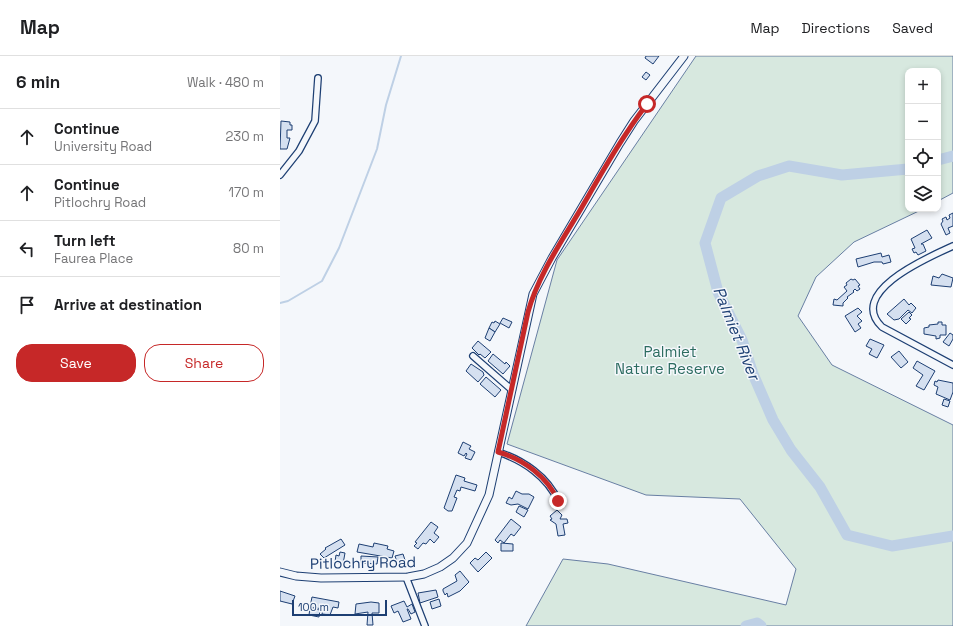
<!DOCTYPE html>
<html lang="en">
<head>
<meta charset="utf-8">
<style>
  :root { --surface:#fff; --page:#f2f2f2; --text:#202124; --muted:#757577; --line:#e0e0e0; --accent:#c62828 }
  body { margin:0; font-family:"Space Grotesk",sans-serif; background:var(--page); color:var(--text) }
  .controls { position:absolute; right:12px; top:12px; display:grid; overflow:hidden; border-radius:8px; box-shadow:0 2px 6px #0003 }
  .controls button { width:36px; height:36px; display:grid; place-items:center; padding:0; border:0; border-bottom:1px solid var(--line); background:var(--surface); color:var(--text); font:20px sans-serif }
  .scale { position:absolute; left:12px; bottom:10px; width:95px; box-sizing:border-box; padding-left:4px; border:2px solid #1d3f73; border-top:0; font-size:11px; line-height:14px; white-space:nowrap; color:#1d3f73; -webkit-text-stroke:3px #f4f7fb; paint-order:stroke }
  .stop { position:absolute; width:12px; height:12px; margin:-9px; border:3px solid #c62828; border-radius:50%; background:#fff }
  .stop.end { background:#c62828; border-color:#fff; box-shadow:0 1px 4px #0008 }
  .list { margin:0; padding:0; list-style:none }
  h2 { display:flex; justify-content:space-between; align-items:center; height:52px; margin:0; padding:0 16px; font-size:17px }
  h2 small { font-size:13px; font-weight:400; color:var(--muted) }
  .list li { display:grid; grid-template-columns:26px 1fr auto; gap:12px; align-items:center; box-sizing:border-box; height:56px; padding:0 16px; border-top:1px solid var(--line) }
  .list b { display:block; font-size:15px; white-space:nowrap }
  .list p { margin:0; font-size:13px; white-space:nowrap; color:var(--muted) }
  .list em { font-size:13px; font-style:normal; color:var(--muted) }
  .actions { display:flex; gap:8px; padding:12px 16px }
  .actions a { flex:1; padding:9px 0; border:1px solid var(--accent); border-radius:16px; text-align:center; font-size:14px; color:var(--accent) }
  .actions .main { background:var(--accent); color:#fff }
  .icon { flex:none; width:22px; height:22px; fill:none; stroke:currentColor; stroke-width:2; stroke-linecap:round; stroke-linejoin:round }
  .map { position:relative; flex:none; width:673px; height:570px; overflow:hidden }
  header { display:flex; align-items:center; gap:24px; box-sizing:border-box; height:56px; padding:0 20px; background:var(--surface); border-bottom:1px solid var(--line) }
  header strong { font-size:19px }
  nav { display:flex; gap:22px; margin-inline-start:auto; font-size:14px }
  main { display:flex }
  aside { flex:1; background:var(--surface) }
  .map>svg:first-child { display:block }
  .green { fill:#d7e8df; stroke:#687fa3 }
  .lines { fill:none; stroke-linecap:round; stroke-linejoin:round }
  .stream { stroke:#bed0e5; stroke-width:2 }
  .river { stroke:#bed0e5; stroke-width:11 }
  .building { fill:#d5e0f0; stroke:#1d3f73 }
  .minor-casing { stroke:#1d3f73; stroke-width:8 }
  .tertiary-casing { stroke:#1d3f73; stroke-width:9 }
  .minor { stroke:#f4f7fb; stroke-width:5.5 }
  .tertiary { stroke:#f4f7fb; stroke-width:7 }
  .route { stroke:#c62828; stroke-width:5 }
  .labels { text-anchor:middle; stroke-width:3; stroke-linejoin:round; paint-order:stroke }
  .park-label { font-size:15px; fill:#2c6c60; stroke:#f4f7fb }
  .street-label { font-size:15px; fill:#1d3f73; stroke:#f4f7fb }
  .water-label { font-size:16px; font-style:italic; fill:#1d3f73; stroke:#f4f7fb }
</style>
</head>
<body>
<header>
<strong>Map</strong>
<nav><a>Map</a><a>Directions</a><a>Saved</a></nav>
</header>
<main>
<aside>
<h2>6 min<small>Walk · 480 m</small></h2>
<ul class="list">
<li><svg class="icon" aria-label="ahead" viewBox="0 0 24 24"><path d="M12 20V5M6 11l6-6 6 6"/></svg><div><b>Continue</b><p>University Road</p></div><em>230 m</em></li>
<li><svg class="icon" aria-label="ahead" viewBox="0 0 24 24"><path d="M12 20V5M6 11l6-6 6 6"/></svg><div><b>Continue</b><p>Pitlochry Road</p></div><em>170 m</em></li>
<li><svg class="icon" aria-label="left" viewBox="0 0 24 24"><path d="M17 20v-9H6M10 6l-5 5 5 5"/></svg><div><b>Turn left</b><p>Faurea Place</p></div><em>80 m</em></li>
<li><svg class="icon" aria-label="arrive" viewBox="0 0 24 24"><path d="M6 21V4h12l-3 4 3 4H6"/></svg><div><b>Arrive at destination</b></div></li>
</ul>
<div class="actions"><a class="main">Save</a><a>Share</a></div>
</aside>
<div class="map">
<svg width="673" height="570" viewBox="0 0 673 570">
  <rect width="100%" height="100%" fill="#f4f7fb"/>
  <!-- green -->
  <path class="green" d="M416 0H673V137L658 145V15H628V153H643L574 186 536 221 518 260 552 309 673 369V570H246L283 503 328 508 506 549 516 513 460 443 366 439 227 388 277 204Z"/>
  <g class="lines">
    <!-- stream -->
    <path class="stream" d="M0 247 8 245 42 225 59 192 97 93 106 49 121 0"/>
    <!-- river -->
    <g class="river">
      <path d="M658 104 673 100"/>
      <path d="M628 113 562 119 509 110 478 120 441 142 425 187 438 236 462 284 473 318 493 364 511 394 540 431 567 479 612 490 673 480"/>
      <path d="M466 570 477 567 481 570"/>
    </g>
  </g>
  <!-- building -->
  <g class="building">
    <path d="M366 0H379L373 8 365 2Z"/>
    <path d="M366 16 370 19 366 24 362 21Z"/>
    <path d="M1 65 10 66V69H12V74H7V82H10L7 93H0Z"/>
    <path d="M673 157V170L668 172 670 177 666 179 661 168 663 165 662 163 666 161 667 164 670 162 669 159Z"/>
    <path d="M647 174 652 182 641 188H643L646 195 638 199 636 196 634 197 632 193 635 192 631 183Z"/>
    <path d="M601 197 602 201 609 199 611 206 603 208 602 206H594L578 211 576 203Z"/>
    <path d="M662 218 673 222 671 231 651 229 653 220 659 222Z"/>
    <path d="M571 223 573 224 575 223 580 229 578 230 580 233 577 235 575 233 573 235 574 236 567 241 568 242 563 247V250L553 249 554 243 557 244 567 235 564 231 567 229 566 227Z"/>
    <path d="M624 243 629 249 631 247 636 252 632 257 628 254 619 263 614 264 607 258Z"/>
    <path d="M578 252 582 256 577 260 582 265 578 268 581 272 575 276 565 260Z"/>
    <path d="M629 256 632 259 629 262 631 263 626 268 621 263Z"/>
    <path d="M223 262 232 266 229 272 220 267Z"/>
    <path d="M215 265 220 268 215 276 209 272 212 266 214 267Z"/>
    <path d="M658 266H662V269H666V279H660V282L656 283V280L644 278V272L649 271V269L658 268Z"/>
    <path d="M209 272 215 276 210 285 205 282Z"/>
    <path d="M670 277 673 279V283L669 290 663 286Z"/>
    <path d="M590 283 604 289 597 302 589 298 592 293 586 290Z"/>
    <path d="M198 285 211 296 205 302 200 298 199 299 192 292Z"/>
    <path d="M619 295 628 306 621 312 611 301Z"/>
    <path d="M213 298 225 308 226 306 230 310 223 318 208 305Z"/>
    <path d="M637 305 655 315 644 334 636 330 643 319 633 312Z"/>
    <path d="M191 308 203 316 204 319 198 326 186 315Z"/>
    <path d="M206 321 221 334 215 341 200 328Z"/>
    <path d="M658 324 673 327V336L670 344 656 338 658 331 654 329 655 325 657 326Z"/>
    <path d="M664 343 670 345 668 351 662 349Z"/>
    <path d="M183 386 191 390 189 393 195 396 191 404 185 402 187 398 186 397 184 400 178 397Z"/>
    <path d="M176 419 185 422 184 425 197 429 195 435 181 431 180 435 177 434 174 441 177 442 172 455H168L164 452Z"/>
    <path d="M236 435 242 438H249L254 441 248 453 238 448 231 449 226 447 229 441 232 443Z"/>
    <path d="M239 450 248 454 244 461 236 456Z"/>
    <path d="M277 454 282 459 280 463H287L288 467 283 468 285 479 278 480 276 468 270 464 272 463 270 460Z"/>
    <path d="M231 463 241 471 234 480 231 478 224 487 220 484 218 487 215 484Z"/>
    <path d="M151 466 158 471 154 477 159 481 154 487 150 483 146 488 143 487 138 493 134 490 137 487 135 486Z"/>
    <path d="M61 483 65 489 44 502 40 498 46 493 45 492Z"/>
    <path d="M94 487 108 490 107 493 114 495 112 502 77 496 79 488 93 491Z"/>
    <path d="M221 487 233 488V495H221Z"/>
    <path d="M60 496 65 497 63 508 55 506 56 499 59 500Z"/>
    <path d="M206 496 212 502 198 516 190 507 195 502 198 504Z"/>
    <path d="M123 498 125 504 117 506 115 500Z"/>
    <path d="M81 500 98 501 97 508 81 507Z"/>
    <path d="M180 515 189 526 180 535 168 541 167 537 165 539 163 535V533L177 525 175 519Z"/>
    <path d="M156 534 158 541 140 547 138 537Z"/>
    <path d="M0 535 15 540 12 548 0 545Z"/>
    <path d="M32 541 59 546 58 552 53 551 50 559 42 558 43 553 30 551Z"/>
    <path d="M159 543 161 550 152 553 150 546Z"/>
    <path d="M124 545 127 551 132 548 135 556 131 558 128 553H127L131 563 123 566 118 555 114 557 111 550Z"/>
    <path d="M91 546 99 547V557H92L93 569H87L88 556 75 558 76 548Z"/>
    <path d="M30 552 40 554 39 561 29 559Z"/>
  </g>
  <g class="lines">
    <!-- minor casing -->
    <g class="minor-casing">
      <g id="minor">
        <path d="M0 119 19 95 35 65 38 22"/>
        <path d="M673 190C649 201 566 236 602 271L673 309"/>
        <path d="M193 300 232 334"/>
        <path d="M218 396C243 404 268 421 278 445"/>
        <path d="M126 521 145 570"/>
      </g>
    </g>
    <!-- tertiary casing -->
    <g class="tertiary-casing">
      <path id="tertiary" d="M0 516 16 520 41 522 128 521 144 518 160 511 173 502 187 487 209 439 253 238 272 202 340 87 354 65 404 0"/>
    </g>
    <!-- minor -->
    <use href="#minor" class="minor"/>
    <!-- tertiary -->
    <use href="#tertiary" class="tertiary"/>
  </g>
  <g class="lines">
    <!-- route -->
    <path class="route" d="M278 445C268 421 243 403 218 396L248 256C258 220 280 188 299 156 320 120 341 82 367 48"/>
  </g>
  <g class="labels">
    <!-- park labels -->
    <g class="park-label">
      <text x="390" y="301">Palmiet<tspan x="390" dy="17">Nature Reserve</tspan></text>
    </g>
    <!-- street labels -->
    <g class="street-label">
      <text transform="translate(83 507) rotate(-1)" y="5">Pitlochry Road</text>
    </g>
    <!-- water labels -->
    <g class="water-label">
      <text transform="translate(457 277) rotate(68)" y="6">Palmiet River</text>
    </g>
  </g>
</svg>
<div class="controls">
<button>+</button>
<button>−</button>
<button><svg class="icon" aria-label="locate" viewBox="0 0 24 24"><circle cx="12" cy="12" r="6"/><path d="M12 2v4M12 18v4M2 12h4M18 12h4"/></svg></button>
<button><svg class="icon" aria-label="layers" viewBox="0 0 24 24"><path d="M12 4l9 5-9 5-9-5zM3 14l9 5 9-5"/></svg></button>
</div>
<div class="scale">100 m</div>
<div class="stop" style="left:367px;top:48px"></div>
<div class="stop end" style="left:278px;top:445px"></div>
</div>
</main>
</body>
</html>
